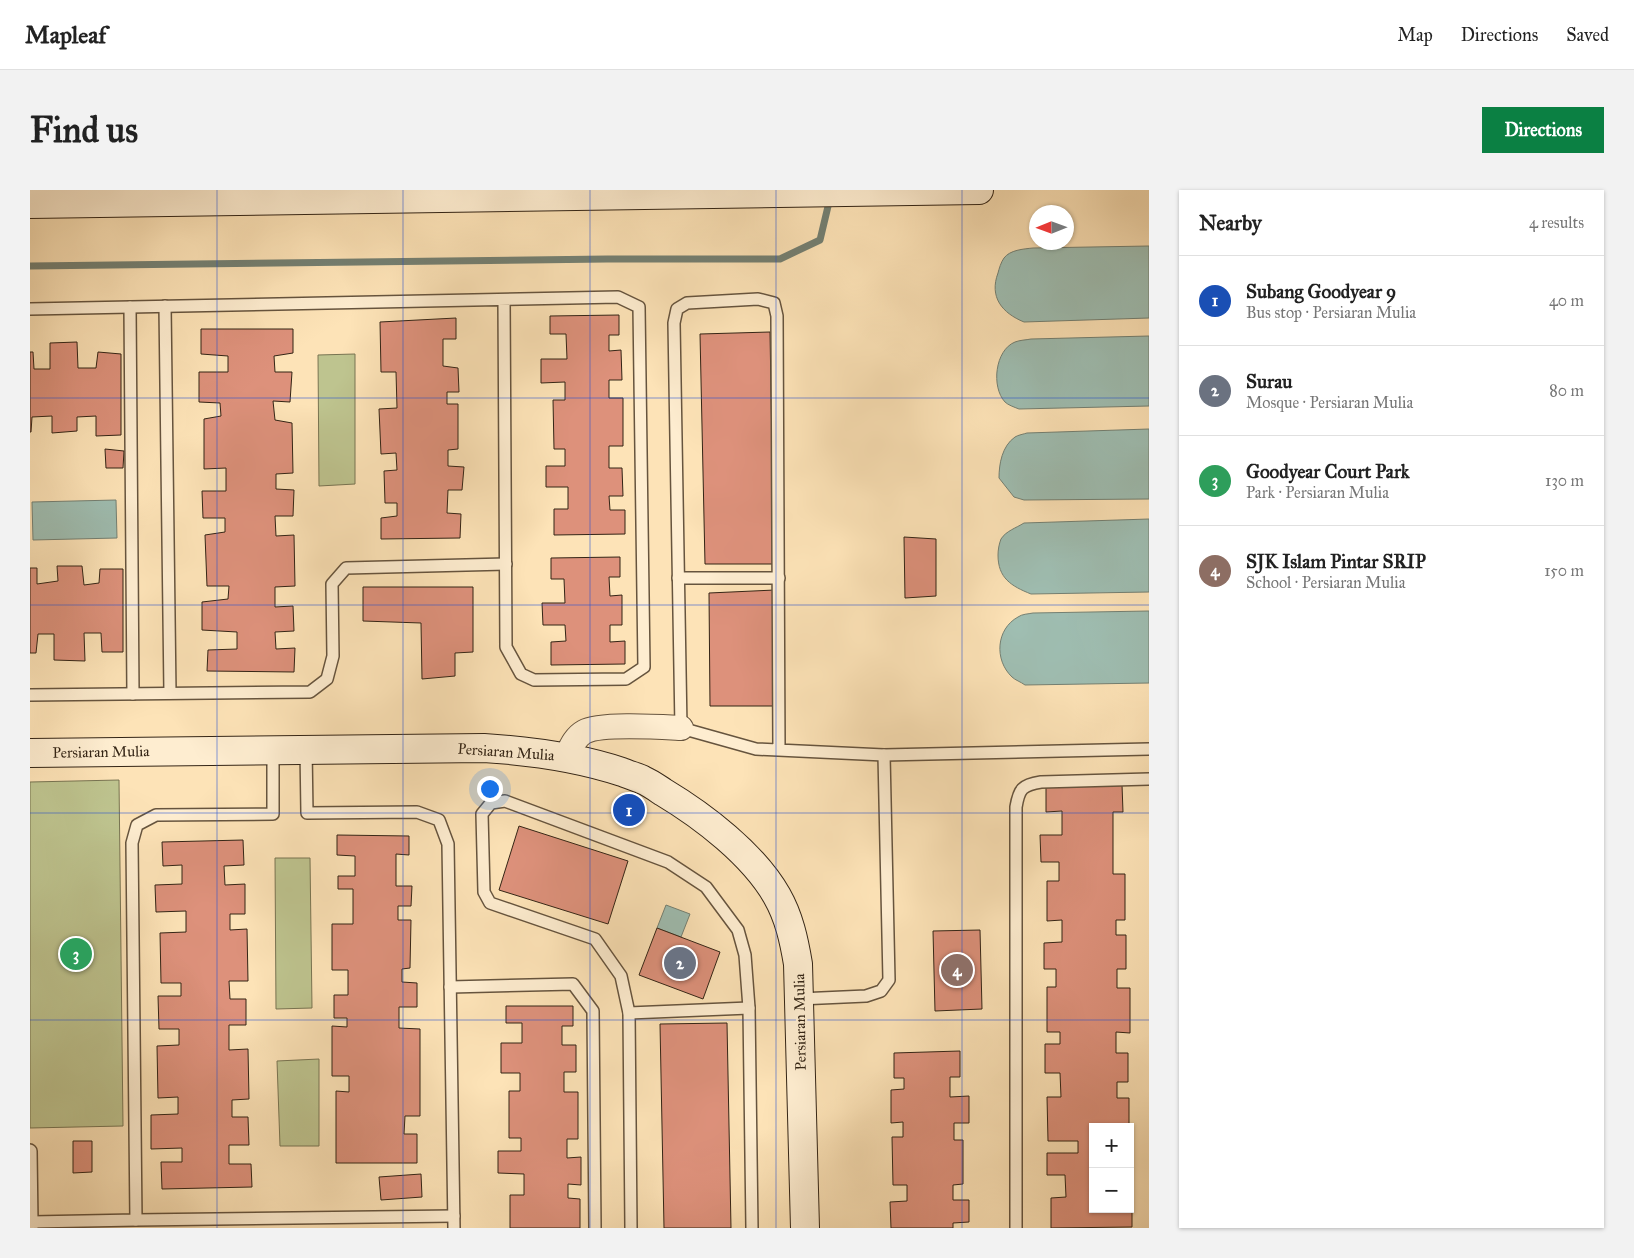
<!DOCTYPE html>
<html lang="en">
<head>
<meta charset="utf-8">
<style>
  :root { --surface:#fff; --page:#f2f2f2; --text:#222; --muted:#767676; --line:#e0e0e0; --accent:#0b8043 }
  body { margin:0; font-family:"IM FELL Great Primer",serif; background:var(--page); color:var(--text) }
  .controls { position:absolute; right:15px; bottom:15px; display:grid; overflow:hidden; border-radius:0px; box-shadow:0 1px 4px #0004 }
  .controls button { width:45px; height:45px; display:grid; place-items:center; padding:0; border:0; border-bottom:1px solid var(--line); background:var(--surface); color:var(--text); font:25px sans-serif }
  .compass { position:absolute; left:999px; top:15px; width:45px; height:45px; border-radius:50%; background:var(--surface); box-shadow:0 1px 4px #0004; rotate:269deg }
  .you { position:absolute; left:459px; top:598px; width:18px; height:18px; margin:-12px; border:4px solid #fff; border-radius:50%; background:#1a73e8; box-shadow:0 0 0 8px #1a73e833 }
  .badge { display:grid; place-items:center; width:32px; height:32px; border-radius:50%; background:var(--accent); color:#fff; font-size:16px; font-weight:700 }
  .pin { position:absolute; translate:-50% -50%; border:2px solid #fff; box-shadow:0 1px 5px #0006 }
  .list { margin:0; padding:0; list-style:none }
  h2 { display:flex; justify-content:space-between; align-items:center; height:65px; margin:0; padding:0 20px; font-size:21px }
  h2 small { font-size:16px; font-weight:400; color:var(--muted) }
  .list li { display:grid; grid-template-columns:32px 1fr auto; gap:15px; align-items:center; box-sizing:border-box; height:90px; padding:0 20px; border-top:1px solid var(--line) }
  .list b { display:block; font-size:19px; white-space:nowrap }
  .list p { margin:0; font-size:16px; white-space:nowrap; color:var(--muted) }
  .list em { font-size:16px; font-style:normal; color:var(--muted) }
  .map { position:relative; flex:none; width:1119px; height:1038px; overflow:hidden; border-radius:0px }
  header { display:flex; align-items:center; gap:30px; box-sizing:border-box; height:70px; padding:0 25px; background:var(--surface); border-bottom:1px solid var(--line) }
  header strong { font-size:24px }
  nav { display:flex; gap:28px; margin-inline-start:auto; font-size:18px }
  .intro { display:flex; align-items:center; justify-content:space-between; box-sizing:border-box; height:120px; padding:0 30px }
  h1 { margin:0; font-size:35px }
  .button { padding:12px 22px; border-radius:0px; background:var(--accent); color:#fff; font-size:18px; font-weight:700 }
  main { display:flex; gap:30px; padding:0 30px }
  aside { flex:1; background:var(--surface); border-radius:0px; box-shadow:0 1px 4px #0004 }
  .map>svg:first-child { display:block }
  .green { fill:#bec48f; stroke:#787452 }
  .water { fill:#9fbeb2; stroke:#748073 }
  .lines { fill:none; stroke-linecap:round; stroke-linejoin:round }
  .stream { stroke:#748073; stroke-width:7 }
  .building { fill:#dd917b; stroke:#332415 }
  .lane-casing { stroke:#66543e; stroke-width:14 }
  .street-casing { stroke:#66543e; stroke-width:26 }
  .secondary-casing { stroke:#332415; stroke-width:30 }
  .lane { stroke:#feedd0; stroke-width:11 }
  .street { stroke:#feedd0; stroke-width:24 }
  .secondary { stroke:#feedd0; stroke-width:28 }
  .grid { fill:none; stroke:#1d4ed8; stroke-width:1; stroke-opacity:0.55 }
  .labels { text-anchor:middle; stroke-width:4.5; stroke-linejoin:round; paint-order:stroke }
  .street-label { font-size:15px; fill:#332415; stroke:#feedd0 }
</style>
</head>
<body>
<header>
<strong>Mapleaf</strong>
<nav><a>Map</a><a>Directions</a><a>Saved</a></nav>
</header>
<div class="intro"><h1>Find us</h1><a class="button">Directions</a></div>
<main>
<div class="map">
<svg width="1119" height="1038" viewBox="0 0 1119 1038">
  <rect width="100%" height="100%" fill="#fde3b7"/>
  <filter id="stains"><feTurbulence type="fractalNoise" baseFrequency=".004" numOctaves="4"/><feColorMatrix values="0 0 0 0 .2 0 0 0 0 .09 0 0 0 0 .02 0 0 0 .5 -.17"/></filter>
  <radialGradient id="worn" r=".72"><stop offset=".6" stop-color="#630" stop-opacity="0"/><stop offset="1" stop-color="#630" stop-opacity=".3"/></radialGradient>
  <!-- green -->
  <g class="green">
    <path d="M325 164V294L289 296 288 165Z"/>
    <path d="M89 590 93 936 0 938V592Z"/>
    <path d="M245 668H280L282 818 246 819Z"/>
    <path d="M289 869V956H250L247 871Z"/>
  </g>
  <!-- water -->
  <g class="water">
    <path d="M1119 56V128L994 132C972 123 959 107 968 83 969 79 971 72 974 68 980 60 993 59 1003 58Z"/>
    <path d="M1119 146V216L989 219C984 217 978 215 975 212 961 197 965 160 985 152 990 150 996 150 1001 149Z"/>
    <path d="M1119 239V309L994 310 984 307 969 288C969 274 972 256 985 247 988 245 994 244 997 243Z"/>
    <path d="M86 310 87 348 3 350 2 312Z"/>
    <path d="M1119 329V402L1001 404C981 396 968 388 968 365 968 360 969 354 971 349 976 341 986 338 994 333Z"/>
    <path d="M1119 421V493L995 495C991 492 985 490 982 487 964 470 966 439 988 427 992 424 998 424 1003 423Z"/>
    <path d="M636 715 660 724 651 747 627 738Z"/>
  </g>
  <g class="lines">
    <!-- stream -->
    <path class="stream" d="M0 76 577 69H750L790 50 800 8"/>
  </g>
  <!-- building -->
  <g class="building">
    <path d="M589 125V145H579V161L591 160 592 190H579V208H593V256H579V278H592L593 306H579L580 320H595V344L524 345V319H538V297H516V276H535V259H524L523 210H535V192L511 193V169H537L536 144H520V126Z"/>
    <path d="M426 128V149H413V176L428 178 429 202H417V214H428V259L418 260V276L434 277 432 300H418L417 323 431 324 430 348 351 349V328L367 326V313H355L354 281 367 280 366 263 351 264 349 219 367 218 366 182H351L350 132Z"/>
    <path d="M171 139H263V163L244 166 245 182H262L260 212 243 211 245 230 262 233 263 283 246 284V299L264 300 263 326H245L246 346 264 345 265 396 245 397V417L263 416 264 441 245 442 246 459 265 458 264 482 177 481 178 460 207 459V442L172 440V412L198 409 199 396H177L175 345 195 342V328H173L172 301H196V278L174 279V229L191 226 190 213 169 212V182H198V166L171 164Z"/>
    <path d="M740 142 744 374H675L670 144Z"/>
    <path d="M47 152 48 178H66L68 162 91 164V245L66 246V226L47 227V241L22 243V226L2 227 1 242H0V162H3L4 179H20V153Z"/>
    <path d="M75 259 94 261 93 278H76Z"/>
    <path d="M874 347 906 349V406L875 408Z"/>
    <path d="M590 367V387H579L580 406 592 405V435H580V452L595 451V474L521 475V452L536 451 535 435H513L512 413H535L534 389H521V368Z"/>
    <path d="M27 376H52L54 395 69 393 70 379H93V462H72L71 443H54L55 471 24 470V444H8L6 463H0V378H7V394L28 391Z"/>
    <path d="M333 397H443V462L425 463V486L392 489 391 433 333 431Z"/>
    <path d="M745 400V516H680L679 403Z"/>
    <path d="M1092 595 1093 622H1083V684H1095V730H1086V745H1096V779H1087V798H1100V843L1086 842V863H1098V892H1087V908H1099V937H1063V1019H1100V1009H1102V1037L1021 1038V1008L1036 1007 1035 985H1017V963H1048V951H1018L1017 907H1031L1030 883H1015V854H1030V842H1017V797H1026V779H1014V753L1032 752V730L1017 731V691H1029V672H1011L1010 645H1032V621L1016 622V596Z"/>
    <path d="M489 636 598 671 578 734 469 700Z"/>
    <path d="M307 645 379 646V665L366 664V696H382L381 716H368V730H381L380 778 372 779V792L387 793V817H369V838L390 839V926H375L374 944H387V973H306V901L319 902V886H302V836L317 837V828H304V805H318V780H302V734H323V699H308V686H325V666L307 665Z"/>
    <path d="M213 650 214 675 194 676 195 695 215 694V724H200V740L217 739 218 791H199L200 809H216V835H199V860L218 859 219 909 202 910V927H218L219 955H199V974H221L222 997 132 999 131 972H152V958L121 959V925L148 924V907L128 908 127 856 149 855V839H129L128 806H151V793H131L130 743 156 742V721L126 722 125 695 152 694V675L133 676 132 652Z"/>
    <path d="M627 738 690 762 673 809 609 785Z"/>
    <path d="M950 740 952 819 905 821 903 741Z"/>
    <path d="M476 816H543V836H532V855H546V882H534V902H548V949H537V968L551 967V995L538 994V1008L550 1009V1038H480V1005H494V984L468 983V961H491V948H479V901H490V883H471V853H492V833H476Z"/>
    <path d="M697 833 701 1038H634L630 834Z"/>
    <path d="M930 861V887H920V907L939 906V933H924V950H933V994L923 995V1010H939V1032L923 1033V1038H861L860 1012 877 1011V995H863L862 947H873V932L861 933V900L874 899V888H864V863Z"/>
    <path d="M43 951H62V982L43 983Z"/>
    <path d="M391 984 392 1007 351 1010 349 987Z"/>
  </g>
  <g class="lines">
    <!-- lane casing -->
    <g class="lane-casing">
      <g id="lane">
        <path d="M135 116 140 503"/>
        <path d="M100 117 103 504"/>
        <path d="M0 119 588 107 609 117 614 477 596 489 504 490 491 484 476 457 474 110"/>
        <path d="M648 388H749"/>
        <path d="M0 505 280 502 297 489 303 466 302 394 316 378 476 374"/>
        <path d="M276 559 277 623 387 622 409 630 418 654 424 1038"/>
        <path d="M749 560 747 126 744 113 728 109 657 113 647 119 644 133 651 538 726 559 854 565 1119 559"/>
        <path d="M420 797 543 794 563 821 565 1038"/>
        <path d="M769 809 836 806 851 801 859 790 854 565"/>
        <path d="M599 823 719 818"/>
        <path d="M0 960 1 961 2 1032"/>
        <path d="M106 1030 424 1026"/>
        <path d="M2 1038V1032L106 1030 102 653 107 635 126 625 243 624V560"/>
        <path d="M601 1038 599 823 591 786 565 749 460 713 454 702 452 624 461 613 475 611 638 672 676 697 708 740 715 765 719 818 722 1038"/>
        <path d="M986 1038V617C989 599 992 595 1011 592L1119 589"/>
      </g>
    </g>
    <!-- street casing -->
    <g class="street-casing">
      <path id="street" d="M536 567C541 557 545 547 554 542 570 533 631 537 651 538"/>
    </g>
    <!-- secondary casing -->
    <g class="secondary-casing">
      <g id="secondary">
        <path d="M0 14 949 0"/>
        <path d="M0 563 454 558C502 561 547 567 592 582 599 585 607 587 613 590 620 593 627 598 633 602 673 626 723 664 747 706 759 727 764 750 768 774L775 1038"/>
      </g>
    </g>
    <!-- lane -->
    <use href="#lane" class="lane"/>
    <!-- street -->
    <use href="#street" class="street"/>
    <!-- secondary -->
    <use href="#secondary" class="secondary"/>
  </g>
  <!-- grid -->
  <path class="grid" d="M187 0V1038M373 0V1038M560 0V1038M746 0V1038M932 0V1038M0 208H1119M0 415H1119M0 623H1119M0 830H1119"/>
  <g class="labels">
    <!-- street labels -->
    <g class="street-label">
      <text transform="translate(71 562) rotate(-1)" y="5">Persiaran Mulia</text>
      <text transform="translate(476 562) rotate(4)" y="5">Persiaran Mulia</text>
      <text transform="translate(770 832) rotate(-91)" y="5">Persiaran Mulia</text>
    </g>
  </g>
  <rect width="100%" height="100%" filter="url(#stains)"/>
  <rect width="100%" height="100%" fill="url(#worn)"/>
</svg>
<div class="controls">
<button>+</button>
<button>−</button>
</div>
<svg class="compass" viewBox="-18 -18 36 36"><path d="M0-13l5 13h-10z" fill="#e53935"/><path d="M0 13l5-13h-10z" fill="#767676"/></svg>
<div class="you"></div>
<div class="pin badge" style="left:599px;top:620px;background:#1a4fb4">1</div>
<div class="pin badge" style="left:650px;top:773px;background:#6b7280">2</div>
<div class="pin badge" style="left:46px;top:764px;background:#2e9e5b">3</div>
<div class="pin badge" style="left:927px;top:780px;background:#8d6e63">4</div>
</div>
<aside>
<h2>Nearby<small>4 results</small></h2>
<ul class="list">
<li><span class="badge" style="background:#1a4fb4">1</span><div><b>Subang Goodyear 9</b><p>Bus stop · Persiaran Mulia</p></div><em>40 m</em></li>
<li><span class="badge" style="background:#6b7280">2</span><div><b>Surau</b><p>Mosque · Persiaran Mulia</p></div><em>80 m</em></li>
<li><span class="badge" style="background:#2e9e5b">3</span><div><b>Goodyear Court Park</b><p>Park · Persiaran Mulia</p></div><em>130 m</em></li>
<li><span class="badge" style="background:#8d6e63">4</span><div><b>SJK Islam Pintar SRIP</b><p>School · Persiaran Mulia</p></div><em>150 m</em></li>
</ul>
</aside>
</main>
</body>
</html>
